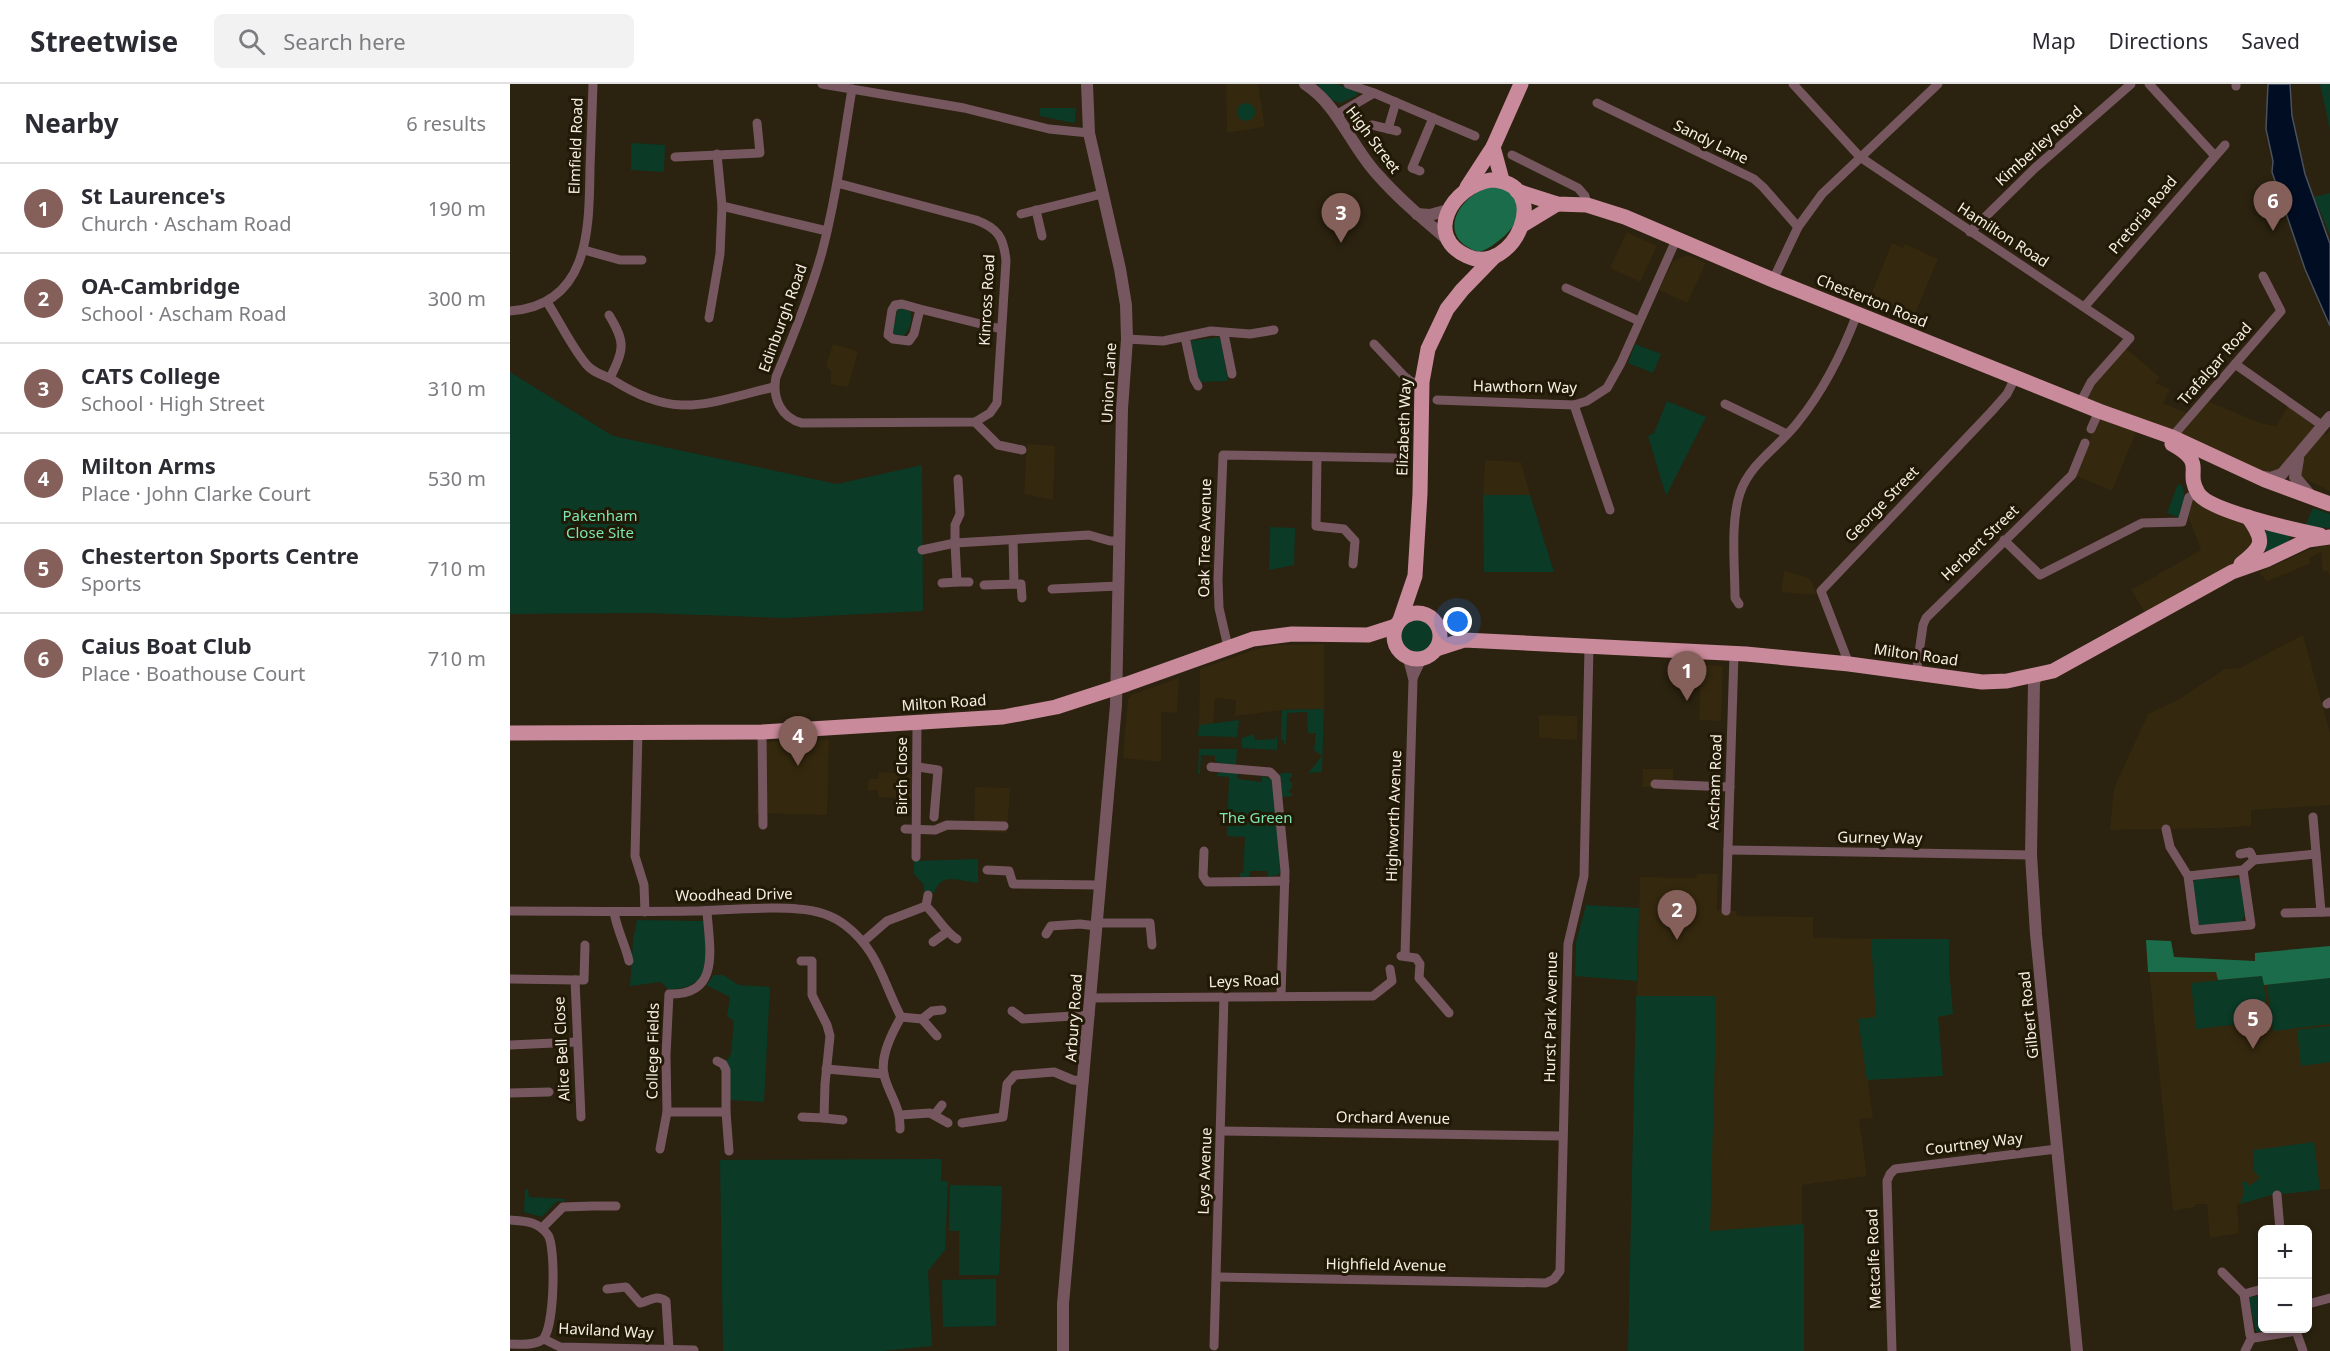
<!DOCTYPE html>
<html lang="en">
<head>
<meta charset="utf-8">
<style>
  :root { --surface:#fff; --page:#f2f2f3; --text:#2b2b33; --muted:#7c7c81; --line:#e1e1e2; --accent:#855f59 }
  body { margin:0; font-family:"Noto Sans",sans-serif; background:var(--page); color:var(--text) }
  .controls { position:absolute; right:18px; bottom:18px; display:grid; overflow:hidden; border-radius:9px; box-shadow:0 3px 9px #0003 }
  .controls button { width:54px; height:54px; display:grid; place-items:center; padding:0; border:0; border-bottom:2px solid var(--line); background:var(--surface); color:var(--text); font:30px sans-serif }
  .you { position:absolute; left:948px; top:538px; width:21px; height:21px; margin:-15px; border:4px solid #fff; border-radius:50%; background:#1a73e8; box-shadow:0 0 0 9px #1a73e833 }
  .badge { display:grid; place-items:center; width:39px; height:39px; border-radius:50%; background:var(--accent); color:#fff; font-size:20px; font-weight:700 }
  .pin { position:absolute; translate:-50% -50px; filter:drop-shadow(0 2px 3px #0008) }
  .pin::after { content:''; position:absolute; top:32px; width:21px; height:18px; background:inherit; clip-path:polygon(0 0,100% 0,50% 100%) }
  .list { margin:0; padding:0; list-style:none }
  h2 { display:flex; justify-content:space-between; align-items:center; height:78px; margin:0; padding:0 24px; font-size:26px }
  h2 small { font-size:20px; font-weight:400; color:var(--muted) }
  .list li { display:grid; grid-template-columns:39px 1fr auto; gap:18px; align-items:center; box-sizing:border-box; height:90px; padding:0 24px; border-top:2px solid var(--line) }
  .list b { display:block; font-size:22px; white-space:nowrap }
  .list p { margin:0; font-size:20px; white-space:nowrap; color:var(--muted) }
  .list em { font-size:20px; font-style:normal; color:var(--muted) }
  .icon { flex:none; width:33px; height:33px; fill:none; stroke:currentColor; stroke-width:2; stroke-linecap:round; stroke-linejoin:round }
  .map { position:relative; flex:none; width:1820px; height:1267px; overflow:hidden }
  header { display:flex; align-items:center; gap:36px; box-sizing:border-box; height:84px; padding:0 30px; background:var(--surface); border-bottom:2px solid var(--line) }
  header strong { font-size:28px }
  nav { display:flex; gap:33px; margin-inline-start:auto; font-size:21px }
  .search { width:420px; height:54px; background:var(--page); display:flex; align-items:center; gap:15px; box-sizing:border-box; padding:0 21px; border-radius:9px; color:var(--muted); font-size:22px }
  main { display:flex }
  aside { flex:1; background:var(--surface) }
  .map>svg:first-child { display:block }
  .built { fill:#34280e }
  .green { fill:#0b3a27 }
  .forest { fill:#1a6c4b }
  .water { fill:#000d23; stroke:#4a515d; stroke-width:1.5 }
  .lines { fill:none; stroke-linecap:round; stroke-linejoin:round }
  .minor { stroke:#76575f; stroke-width:9 }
  .tertiary { stroke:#76575f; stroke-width:12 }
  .primary { stroke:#c98a9b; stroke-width:15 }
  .labels { text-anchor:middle; stroke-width:6; stroke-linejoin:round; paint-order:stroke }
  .street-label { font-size:15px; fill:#f6f0e4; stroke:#211906 }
  .park-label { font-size:15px; fill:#7be6b4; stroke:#211906 }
</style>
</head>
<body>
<header>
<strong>Streetwise</strong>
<div class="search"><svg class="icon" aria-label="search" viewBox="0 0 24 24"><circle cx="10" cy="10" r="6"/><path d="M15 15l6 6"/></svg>Search here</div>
<nav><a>Map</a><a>Directions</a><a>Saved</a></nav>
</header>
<main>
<aside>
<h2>Nearby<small>6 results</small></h2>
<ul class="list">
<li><span class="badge">1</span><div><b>St Laurence's</b><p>Church · Ascham Road</p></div><em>190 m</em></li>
<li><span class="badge">2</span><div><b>OA-Cambridge</b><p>School · Ascham Road</p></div><em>300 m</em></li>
<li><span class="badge">3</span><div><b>CATS College</b><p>School · High Street</p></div><em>310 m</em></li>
<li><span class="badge">4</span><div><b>Milton Arms</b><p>Place · John Clarke Court</p></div><em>530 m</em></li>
<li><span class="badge">5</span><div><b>Chesterton Sports Centre</b><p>Sports</p></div><em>710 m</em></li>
<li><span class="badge">6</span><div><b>Caius Boat Club</b><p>Place · Boathouse Court</p></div><em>710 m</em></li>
</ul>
</aside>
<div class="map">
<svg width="1820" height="1267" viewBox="0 0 1820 1267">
  <rect width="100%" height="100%" fill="#2b220f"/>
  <!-- built -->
  <g class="built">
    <path d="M716 0H748L755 43 717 49Z"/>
    <path d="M1117 148 1147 162 1130 198 1100 184Z"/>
    <path d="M1382 159 1393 164 1395 160 1428 175 1402 237 1358 218Z"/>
    <path d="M1177 171 1196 179 1177 219 1149 206 1163 177Z"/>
    <path d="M323 260 348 267 338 303 321 300V287L316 282Z"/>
    <path d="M1614 263 1650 293 1645 299 1660 305 1653 319 1679 330 1698 317 1750 339 1766 342 1778 322 1816 351 1820 347V407L1789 392 1773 382 1762 392 1629 341 1602 407 1565 391 1591 327 1572 318 1577 307Z"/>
    <path d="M517 360 545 362 543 416 514 410Z"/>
    <path d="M975 376 1011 378 1020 411H973Z"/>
    <path d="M1683 415 1736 435 1747 454 1741 470 1638 533 1621 506 1691 466 1677 429Z"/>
    <path d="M1820 460V494L1818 487 1813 488 1811 468 1799 474 1801 479 1756 498 1750 488 1798 466Z"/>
    <path d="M1274 487 1297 493 1302 498 1306 511 1271 508Z"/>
    <path d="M1793 551 1820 649V721L1741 726V742L1709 744 1600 746 1604 704 1638 630 1671 614 1715 585 1730 584Z"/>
    <path d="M814 560V625L772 626 725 632 726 616 705 614 703 641H689L690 585 744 566 767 561Z"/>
    <path d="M1191 581 1213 582 1211 637 1189 636Z"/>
    <path d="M669 594 667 629 651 628V678L613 674 618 615 621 611Z"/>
    <path d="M1029 631 1067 632V656L1029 654Z"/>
    <path d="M319 656 317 731 246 729 251 658Z"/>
    <path d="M1133 685H1163V704L1132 703Z"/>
    <path d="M369 688 403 690 402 715 368 713V706H357L359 695H368Z"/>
    <path d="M465 703 500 704 497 749 464 747Z"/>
    <path d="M1187 790H1208L1207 826 1226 827 1227 832 1303 833V854L1439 855V885L1443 930 1428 933 1433 992 1358 996 1363 1034 1349 1035 1357 1092 1292 1101 1294 1267H1118L1130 793 1186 794Z"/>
    <path d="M1636 856 1661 857 1664 873 1745 877V869L1820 862V1105L1761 1111 1727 1120 1729 1149 1700 1154 1697 1120H1685V1123L1663 1127Z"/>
  </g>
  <!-- green -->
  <g class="green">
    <path d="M807 0H826L848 8 846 12 830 19 822 16Z"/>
    <path d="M1810 0H1820V46Z"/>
    <circle cx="736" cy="28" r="9"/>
    <path d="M530 24H566L565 38 563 39 530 32Z"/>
    <path d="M121 59 155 61 154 88 121 86Z"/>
    <path d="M1820 109V151L1804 113Z"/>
    <path d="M388 224 400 227C403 235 400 247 393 252L382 250Z"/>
    <path d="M710 253 718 297 687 298 679 257Z"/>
    <path d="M1125 260 1151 270 1143 289 1118 279Z"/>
    <path d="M0 288 103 352 327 400 412 381 413 527 275 534 135 529 0 530Z"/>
    <path d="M1157 317 1196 333 1156 412 1138 352 1144 349Z"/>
    <path d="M1668 400 1672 401 1676 418 1670 434 1657 429Z"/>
    <path d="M973 411H1020L1044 488H974Z"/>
    <path d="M1803 424 1820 430V444L1795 442Z"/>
    <path d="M760 443 785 444 784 481 759 486Z"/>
    <path d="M1752 443 1781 451 1779 457 1758 467 1754 466Z"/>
    <circle cx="907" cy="552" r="17"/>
    <path d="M814 625 812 688 798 689 812 672 804 666 806 649H798L797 628 777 629 776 660H774V656H771L772 626Z"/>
    <path d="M729 636 727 653 688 652 689 641Z"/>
    <path d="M767 649V666L732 664V654L744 650 745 656 766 655Z"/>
    <path d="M689 665H727L726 681 708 679 705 676V672L691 671 690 690H688Z"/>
    <path d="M709 688 727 689V695L752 698V692L762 695 771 787 768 791 758 793 757 787H740L739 793H730V789H733L735 753 717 752 719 693 706 692Z"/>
    <path d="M772 689H782V693L779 694V697L782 698V705H779V709H782V712L772 713 770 690Z"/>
    <path d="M468 775V799C449 797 431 787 424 809L414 807V801L404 790V777Z"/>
    <path d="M1732 794 1735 831 1731 839 1692 842 1686 838 1683 798 1687 795Z"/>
    <path d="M1076 821 1129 824 1127 897 1065 892 1066 858Z"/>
    <path d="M127 836 194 837C195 871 205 906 158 905L151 898 120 902 123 856Z"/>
    <path d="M1361 855H1439V885L1443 930 1428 933 1433 992 1357 996 1348 935 1366 933Z"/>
    <path d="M204 891H213L229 901 260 903 254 1018 220 1016 215 979 221 970 224 937 217 932 220 913 196 901Z"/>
    <path d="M1753 892 1758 937 1686 945 1681 899Z"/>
    <path d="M1820 894V940L1763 947 1757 901Z"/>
    <path d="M1126 912H1205V969L1200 1147 1294 1140V1267H1118Z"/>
    <path d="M1820 942V978L1791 982 1787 946Z"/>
    <path d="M1804 1058 1810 1106 1761 1111 1730 1120 1734 1109 1732 1098 1735 1097 1739 1102 1750 1094 1744 1087 1743 1066Z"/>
    <path d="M432 1075 431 1097H438L435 1166 418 1187 422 1262 372 1267H213L210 1076Z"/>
    <path d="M440 1101 492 1102 489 1191H449V1147H439Z"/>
    <path d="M15 1105H18L19 1113 55 1115 54 1118 47 1117 32 1133 14 1128Z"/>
    <path d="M486 1195V1242L433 1243 432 1196Z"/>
    <path d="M1738 1211 1741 1213 1752 1211V1244L1768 1245 1746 1248Z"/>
  </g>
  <!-- forest -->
  <g class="forest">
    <path d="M982 102C987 103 996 105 1000 108 1028 127 989 162 969 168 924 154 948 111 982 102Z"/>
    <path d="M1636 856 1661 857 1664 873 1745 877V869L1820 862V894L1754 901 1752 892 1708 896 1706 888H1638Z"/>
  </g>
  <!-- water -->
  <path class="water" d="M1758 0H1780L1782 32 1795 90 1820 160V242L1795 185 1762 88 1763 77 1756 45Z"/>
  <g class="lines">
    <!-- minor -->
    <g class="minor">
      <path d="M312 0 454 24 539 45 579 49"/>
      <path d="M838 0 864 9 965 52"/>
      <path d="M1283 0 1350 73 1620 254 1581 298 1570 319"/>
      <path d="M1639 0 1705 72"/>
      <path d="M1726 2V0"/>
      <path d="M1087 19 1244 95 1253 103 1288 143"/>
      <path d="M826 31 864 9"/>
      <path d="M862 41 887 47"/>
      <path d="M878 45 886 18"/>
      <path d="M1002 71 1068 104 1075 112 1077 121"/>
      <path d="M165 73 250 69 247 39"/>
      <path d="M910 87 902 84 923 34"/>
      <path d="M327 99 466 136C488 144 494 154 496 177L487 319 480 329 465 338 292 339C271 334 262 314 266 293 283 253 300 211 312 168 326 115 333 59 342 5"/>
      <path d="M212 122 317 147"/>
      <path d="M526 126 532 152"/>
      <path d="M511 130 592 110"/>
      <path d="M1460 148 1525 84 1621 0"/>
      <path d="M74 166 110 176H132"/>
      <path d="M1263 196 1288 143 1312 110 1428 0"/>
      <path d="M1056 204 1129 237"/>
      <path d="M37 218C50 238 61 262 76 280 84 290 93 290 103 296 167 337 196 319 264 303"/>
      <path d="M1575 222 1715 61"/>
      <path d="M410 225 392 220 385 221 382 226 378 251 383 255 399 257 404 250 410 225 491 245"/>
      <path d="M0 227C80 221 79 145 80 84 81 56 82 28 83 0"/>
      <path d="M99 231C116 259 114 265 100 294"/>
      <path d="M199 234 210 170 212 122 207 70"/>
      <path d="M714 250 722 290"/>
      <path d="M675 253 684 295 688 302"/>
      <path d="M617 255 653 257 701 247 740 250 764 246"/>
      <path d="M864 260 894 292 902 298H912"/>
      <path d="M1725 280 1813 342"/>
      <path d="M927 316 1064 321 1077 317 1097 304 1111 279 1166 156"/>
      <path d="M1215 320 1277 350"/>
      <path d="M1064 321 1100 426"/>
      <path d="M465 338 488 361 512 366"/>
      <path d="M1581 345 1589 327"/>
      <path d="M1662 353 1771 227 1753 192"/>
      <path d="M807 373 806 442 834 445 845 457 843 480"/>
      <path d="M503 456 504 500"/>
      <path d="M1494 456 1530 491 1632 439 1672 438 1679 413 1688 410"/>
      <path d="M412 466 445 459 579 451 600 457H609"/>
      <path d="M447 498H459"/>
      <path d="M432 499 447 498 445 459V441L450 430 448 395"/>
      <path d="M474 501 511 500 512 514"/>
      <path d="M542 505 609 502"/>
      <path d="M1229 520 1225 514C1225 482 1220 439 1230 409 1240 379 1270 362 1288 338 1313 307 1333 267 1347 230"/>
      <path d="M718 563 709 524 708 495 713 371 884 374"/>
      <path d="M1339 580 1311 507 1481 328 1497 310 1505 294"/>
      <path d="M1406 590 1413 541 1416 534 1562 391 1575 359"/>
      <path d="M903 594 912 575"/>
      <path d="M1817 620 1820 618"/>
      <path d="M128 647 125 772 134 801 135 828"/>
      <path d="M252 648 253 741"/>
      <path d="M408 683 428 686 424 733"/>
      <path d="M701 683 760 688 766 694 775 787 771 911"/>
      <path d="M1145 700 1220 703"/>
      <path d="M1803 733 1811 828"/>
      <path d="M395 745 425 746 437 741 494 742"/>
      <path d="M1656 745 1660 763 1678 792 1685 846 1741 841 1733 786 1678 792"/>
      <path d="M1218 766 1521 771"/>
      <path d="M694 767 693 792 697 798 775 797"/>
      <path d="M1730 770 1740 768 1744 776 1733 786"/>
      <path d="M406 773 407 639"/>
      <path d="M1744 776 1806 770"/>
      <path d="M477 786 499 787 503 800 590 801"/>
      <path d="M418 811 416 822C427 832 434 847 447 855"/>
      <path d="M0 827C61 827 122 828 183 827 216 826 256 822 288 825 304 826 322 831 335 841 368 866 373 898 391 933 382 949 370 972 374 991 379 1011 391 1023 390 1045"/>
      <path d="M1216 827 1224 570"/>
      <path d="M104 828C107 846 115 860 119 877"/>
      <path d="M1775 829 1820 828"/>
      <path d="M587 839H640L642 861"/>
      <path d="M536 850 541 842 570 840 586 842"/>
      <path d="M354 857 377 837 416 822"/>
      <path d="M423 858 437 848"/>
      <path d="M895 871 903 596 897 573"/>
      <path d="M891 872 906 874 910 880 909 894 939 929"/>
      <path d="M291 877H302V911L317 941 320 952 315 1000 314 1034 333 1036"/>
      <path d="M0 895 65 896 71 1033"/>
      <path d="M65 896H74L75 861"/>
      <path d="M581 914 863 912 882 897 880 885"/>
      <path d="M502 927 513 935 580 931"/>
      <path d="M391 933 412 935"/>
      <path d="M427 952 412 935 422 927 432 926"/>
      <path d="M0 961 66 958"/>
      <path d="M316 985 374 990"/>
      <path d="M0 1009 39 1008"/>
      <path d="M157 1028H216V986L213 980 207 977"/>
      <path d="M216 1028 219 1067"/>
      <path d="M390 1031 420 1029 438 1039"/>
      <path d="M424 1031 432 1021"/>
      <path d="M292 1033 314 1034"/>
      <path d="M452 1039 493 1033 497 1000 505 991 544 988 563 996 574 997"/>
      <path d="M712 1047 1053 1052"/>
      <path d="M150 1065 157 1028 156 971 159 910C212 912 199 862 197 827"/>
      <path d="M1767 1111 1770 1146"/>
      <path d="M86 1122H106"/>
      <path d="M0 1136C15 1137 28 1137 38 1151 46 1163 45 1246 32 1256 23 1262 10 1260 0 1260"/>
      <path d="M32 1144 53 1123 83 1122"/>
      <path d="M1712 1188 1734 1210"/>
      <path d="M707 1193 1036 1199 1044 1195 1050 1187 1058 860 1074 792 1079 563"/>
      <path d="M97 1205 116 1203 130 1219C141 1217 145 1210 156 1217L159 1265"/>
      <path d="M1752 1205 1734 1210 1740 1251 1744 1254 1786 1247"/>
      <path d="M1798 1220 1820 1214"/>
      <path d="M1785 1244 1793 1267"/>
      <path d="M34 1255 50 1263 184 1266"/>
      <path d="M704 1262 714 913"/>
      <path d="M1382 1267 1377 1097 1380 1090 1385 1085 1547 1065"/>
      <path d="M1735 1267 1742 1253"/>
    </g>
    <!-- tertiary -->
    <g class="tertiary">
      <path d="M795 0C828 21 841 62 867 90 888 114 913 135 938 156"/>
      <path d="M907 130 920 131 938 126"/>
      <path d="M1788 375 1785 393 1800 411"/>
      <path d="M1753 393 1761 394 1772 390 1820 333"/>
      <path d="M1526 592 1524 599 1521 771 1526 850 1567 1267"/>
      <path d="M553 1267V1220L606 621 612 325 617 255 616 221 610 185 579 49 577 0"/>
    </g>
    <!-- primary -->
    <g class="primary">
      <path d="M983 63 992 96"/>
      <path d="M981 96C1046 99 1003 194 957 172 913 152 942 102 981 96Z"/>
      <path d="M957 103 983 63 1011 0"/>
      <path d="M1007 107 1047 120 1077 121 1115 133 1263 196 1589 327 1662 353 1755 396 1820 420"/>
      <path d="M1014 140 1047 120"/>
      <path d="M1662 360C1698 380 1674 386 1688 409 1698 427 1789 447 1810 451"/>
      <path d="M1731 480C1754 462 1755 457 1738 433"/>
      <circle cx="907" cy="552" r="23"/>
      <path d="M890 536 905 492 910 410 912 298 918 265 937 225 952 206 985 172"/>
      <path d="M926 565 954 556 1236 570 1339 580 1472 598 1497 597 1543 587 1722 488 1756 476 1798 456 1820 453"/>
      <path d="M0 649 252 648 493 633 546 623 617 600 743 555 782 550 858 551 886 542"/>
    </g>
  </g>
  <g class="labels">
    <!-- street labels -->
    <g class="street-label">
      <text transform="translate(863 56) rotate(53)" y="5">High Street</text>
      <text transform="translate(1201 58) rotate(26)" y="5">Sandy Lane</text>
      <text transform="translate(66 62) rotate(-88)" y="5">Elmfield Road</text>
      <text transform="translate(1529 62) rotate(-42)" y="5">Kimberley Road</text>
      <text transform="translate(1633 131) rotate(-50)" y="5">Pretoria Road</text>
      <text transform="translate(1493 151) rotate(33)" y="5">Hamilton Road</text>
      <text transform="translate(477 216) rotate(-87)" y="5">Kinross Road</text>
      <text transform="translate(1362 217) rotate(22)" y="5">Chesterton Road</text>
      <text transform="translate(273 234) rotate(-70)" y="5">Edinburgh Road</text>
      <text transform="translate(1705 280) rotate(-49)" y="5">Trafalgar Road</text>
      <text transform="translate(599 299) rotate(-87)" y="5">Union Lane</text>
      <text transform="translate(1015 303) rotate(1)" y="5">Hawthorn Way</text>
      <text transform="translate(894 343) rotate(-88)" y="5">Elizabeth Way</text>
      <text transform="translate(1372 420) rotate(-46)" y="5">George Street</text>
      <text transform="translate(695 454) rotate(-89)" y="5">Oak Tree Avenue</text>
      <text transform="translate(1470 459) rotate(-44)" y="5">Herbert Street</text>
      <text transform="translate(1406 571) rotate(8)" y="5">Milton Road</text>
      <text transform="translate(434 619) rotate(-4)" y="5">Milton Road</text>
      <text transform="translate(392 692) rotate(-90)" y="5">Birch Close</text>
      <text transform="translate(1205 698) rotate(-88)" y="5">Ascham Road</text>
      <text transform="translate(884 732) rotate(-88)" y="5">Highworth Avenue</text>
      <text transform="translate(1370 754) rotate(1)" y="5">Gurney Way</text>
      <text transform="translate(224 811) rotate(-1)" y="5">Woodhead Drive</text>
      <text transform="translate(734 897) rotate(-2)" y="5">Leys Road</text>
      <text transform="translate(1519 931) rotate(-96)" y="5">Gilbert Road</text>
      <text transform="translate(1041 933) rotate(-89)" y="5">Hurst Park Avenue</text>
      <text transform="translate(564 934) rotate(-86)" y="5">Arbury Road</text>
      <text transform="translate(52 965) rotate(-93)" y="5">Alice Bell Close</text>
      <text transform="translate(143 967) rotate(-89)" y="5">College Fields</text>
      <text transform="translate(883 1034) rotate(1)" y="5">Orchard Avenue</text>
      <text transform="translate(1464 1060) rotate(-7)" y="5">Courtney Way</text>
      <text transform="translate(695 1087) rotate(-88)" y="5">Leys Avenue</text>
      <text transform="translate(1364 1175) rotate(-92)" y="5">Metcalfe Road</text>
      <text transform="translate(876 1181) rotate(1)" y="5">Highfield Avenue</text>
      <text transform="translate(96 1247) rotate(3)" y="5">Haviland Way</text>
    </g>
    <!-- park labels -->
    <g class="park-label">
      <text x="90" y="437">Pakenham<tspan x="90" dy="17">Close Site</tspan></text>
      <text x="746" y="739">The Green</text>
    </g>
  </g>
</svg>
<div class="controls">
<button>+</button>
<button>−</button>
</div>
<div class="you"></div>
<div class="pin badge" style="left:1177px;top:617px">1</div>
<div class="pin badge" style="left:1167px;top:856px">2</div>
<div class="pin badge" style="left:831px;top:159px">3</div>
<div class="pin badge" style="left:288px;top:682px">4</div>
<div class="pin badge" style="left:1743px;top:965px">5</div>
<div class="pin badge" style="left:1763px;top:147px">6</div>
</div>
</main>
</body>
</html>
